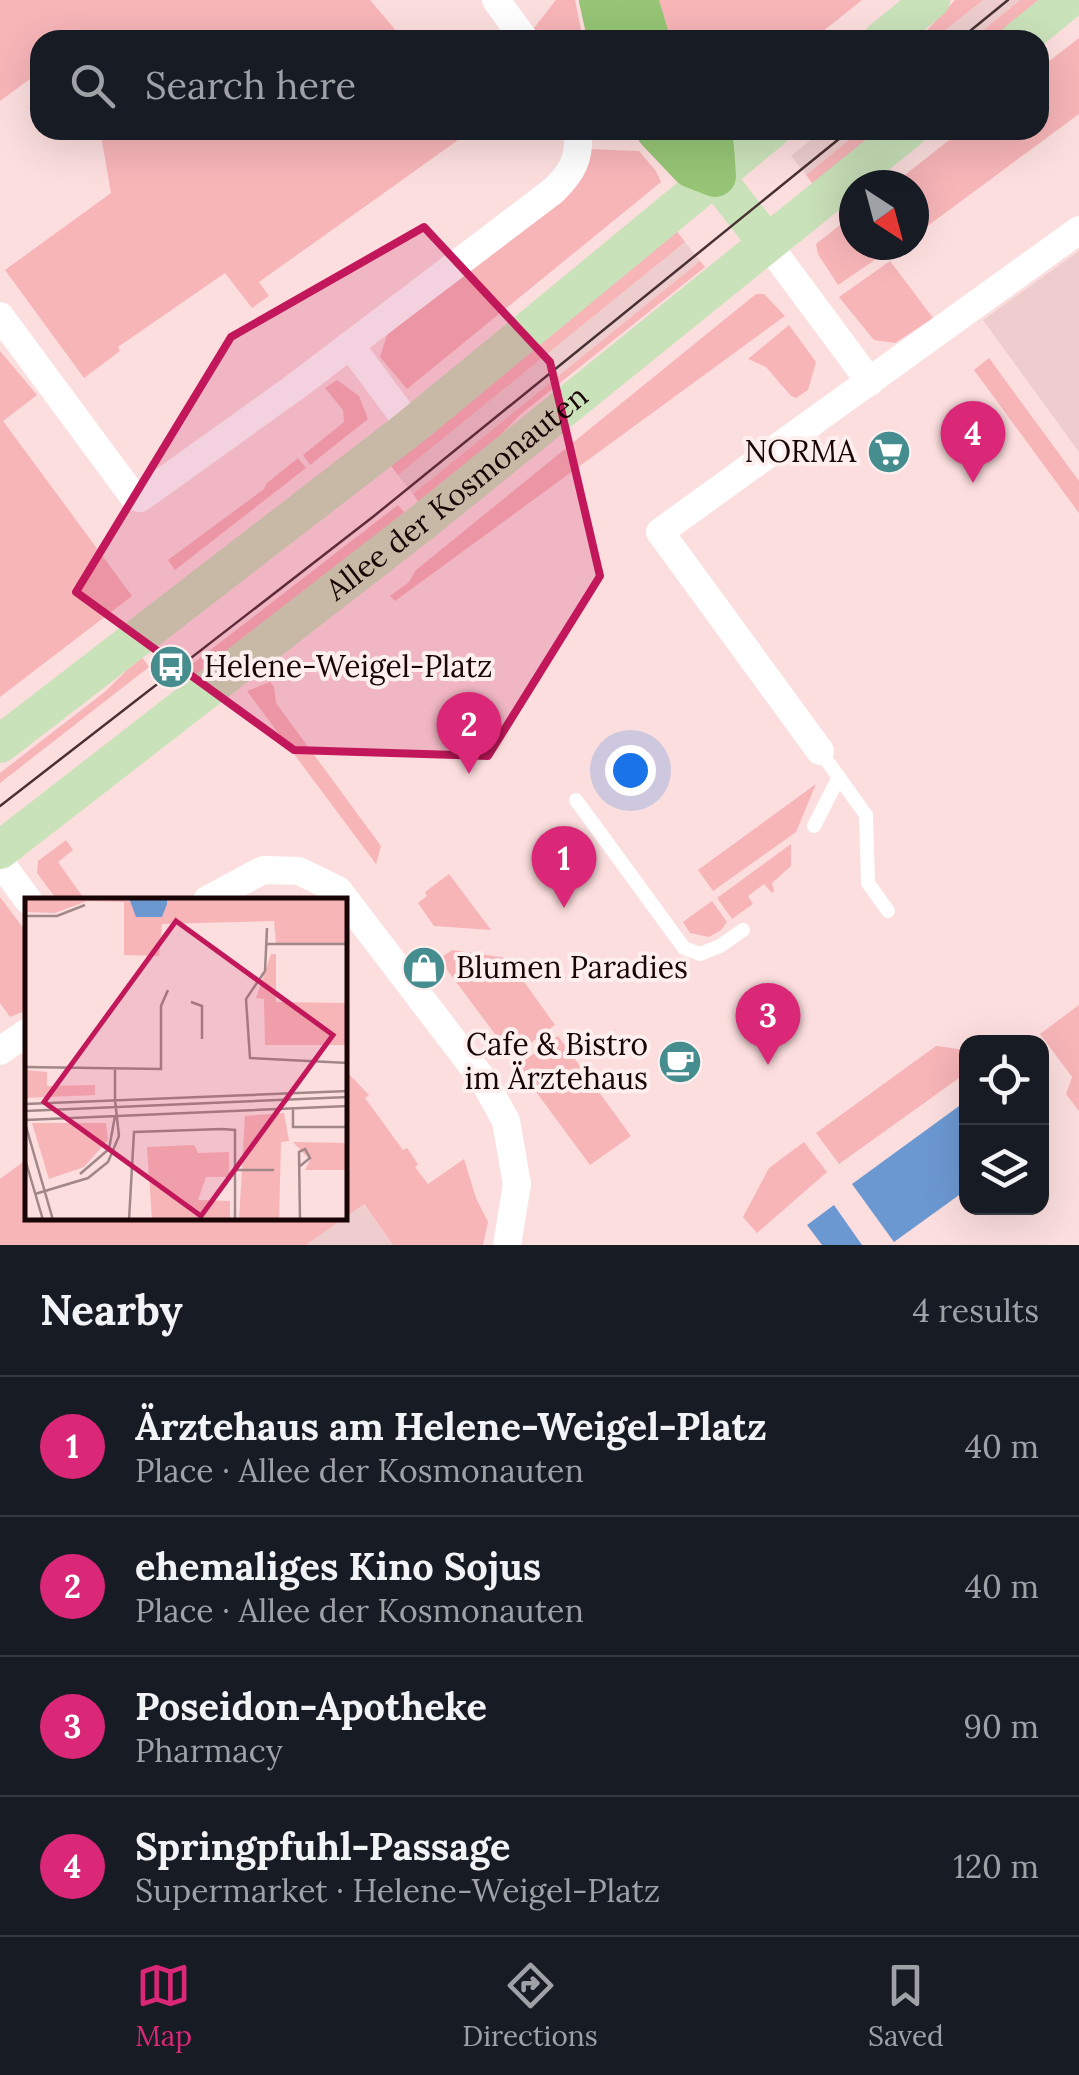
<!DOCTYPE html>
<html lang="en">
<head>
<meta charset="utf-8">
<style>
  :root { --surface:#171b24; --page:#242831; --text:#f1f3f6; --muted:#9ea1a6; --line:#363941; --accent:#db2777 }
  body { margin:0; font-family:Lora,serif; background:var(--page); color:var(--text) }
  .controls { position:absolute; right:30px; bottom:30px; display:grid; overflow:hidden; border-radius:20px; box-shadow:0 10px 40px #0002 }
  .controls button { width:90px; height:90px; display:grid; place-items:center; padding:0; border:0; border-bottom:2px solid var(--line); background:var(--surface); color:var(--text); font:50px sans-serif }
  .compass { position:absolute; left:839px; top:170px; width:90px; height:90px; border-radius:50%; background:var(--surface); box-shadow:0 10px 40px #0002; rotate:144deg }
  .you { position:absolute; left:630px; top:770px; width:35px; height:35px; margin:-25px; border:8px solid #fff; border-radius:50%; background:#1a73e8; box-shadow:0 0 0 15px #1a73e833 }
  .badge { display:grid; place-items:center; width:65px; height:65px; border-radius:50%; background:var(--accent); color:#fff; font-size:32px; font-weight:700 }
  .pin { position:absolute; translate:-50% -82px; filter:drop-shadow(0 2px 5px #0008) }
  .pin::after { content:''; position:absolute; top:52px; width:35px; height:30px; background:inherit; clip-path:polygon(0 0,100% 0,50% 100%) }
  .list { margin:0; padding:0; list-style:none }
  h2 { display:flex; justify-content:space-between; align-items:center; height:130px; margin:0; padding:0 40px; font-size:42px }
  h2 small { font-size:32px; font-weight:400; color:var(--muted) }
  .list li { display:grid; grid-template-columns:65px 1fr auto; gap:30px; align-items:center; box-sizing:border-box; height:140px; padding:0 40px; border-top:2px solid var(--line) }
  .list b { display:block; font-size:38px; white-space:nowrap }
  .list p { margin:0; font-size:32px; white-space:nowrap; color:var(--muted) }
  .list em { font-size:32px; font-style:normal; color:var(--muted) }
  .icon { flex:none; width:55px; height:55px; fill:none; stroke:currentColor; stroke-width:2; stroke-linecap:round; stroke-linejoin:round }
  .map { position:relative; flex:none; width:1079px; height:1245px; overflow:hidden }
  .search { position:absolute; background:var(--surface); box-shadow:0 10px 40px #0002; left:30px; right:30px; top:30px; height:110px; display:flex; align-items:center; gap:25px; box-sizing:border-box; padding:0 35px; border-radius:30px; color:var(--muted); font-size:38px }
  .sheet { height:690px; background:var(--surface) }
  nav { display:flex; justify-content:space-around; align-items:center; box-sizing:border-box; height:140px; border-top:2px solid var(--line); background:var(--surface); font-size:28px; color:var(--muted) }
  nav a { display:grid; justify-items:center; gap:5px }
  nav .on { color:var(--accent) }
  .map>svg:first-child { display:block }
  .built { fill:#edcdcd }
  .green { fill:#f7b5b8 }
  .water { fill:#6c98d2 }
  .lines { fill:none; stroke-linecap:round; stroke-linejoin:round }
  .service { stroke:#fff; stroke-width:14 }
  .minor { stroke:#fff; stroke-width:28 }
  .secondary { stroke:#cae2ba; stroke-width:38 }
  .primary { stroke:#96c575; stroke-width:42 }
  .tram { stroke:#483133; stroke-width:2.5 }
  .marked { fill:#c2185b; fill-opacity:0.2; stroke:#c2185b; stroke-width:8; stroke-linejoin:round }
  .labels { text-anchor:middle; stroke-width:8; stroke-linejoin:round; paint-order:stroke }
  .poi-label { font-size:30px; fill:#190406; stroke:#feefef; text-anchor:end }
  .street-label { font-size:30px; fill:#190406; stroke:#feefef }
  .inset-road { fill:none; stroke:#a18788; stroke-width:2.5 }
  .view { fill:#c2185b; fill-opacity:0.15; stroke:#c2185b; stroke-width:5 }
  .inset-edge { fill:none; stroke:#190406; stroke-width:5 }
</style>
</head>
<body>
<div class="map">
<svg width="1079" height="1245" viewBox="0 0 1079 1245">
  <rect width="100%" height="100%" fill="#fcdede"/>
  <!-- built -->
  <g class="built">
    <path d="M983 0H1020L971 40H933Z"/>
    <path d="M823 130H861L806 175 791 156Z"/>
    <path d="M685 242 700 261 413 494 398 475Z"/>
    <path d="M1079 251V452L983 320Z"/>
    <path d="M363 1204 393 1245H306Z"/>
  </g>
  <!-- green -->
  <g class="green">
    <path d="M0 0H370L404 40H40V78L33 83 30 79 0 101Z"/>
    <path d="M556 0H575L583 40H536L534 28Z"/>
    <path d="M658 0H862L812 40H670Z"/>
    <path d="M955 0H983L933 40H918Z"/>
    <path d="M1020 0H1047L998 40H971Z"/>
    <path d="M1079 38V114L914 236V185H892L962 130H1039V69Z"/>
    <path d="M100 130H465L468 133 259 282 269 296 252 308 225 273 118 347 120 351 84 378 5 270 111 193Z"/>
    <path d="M861 130H887L816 188 806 175Z"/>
    <path d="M589 149 639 151 656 171 661 182 407 389 380 357 387 335 585 163Z"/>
    <path d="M854 214V245H879L885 253 838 285 818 254 816 244Z"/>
    <path d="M675 229 685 242 398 475 389 463Z"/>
    <path d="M700 261 705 267 521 414 472 464 420 504 413 494Z"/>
    <path d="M890 261 933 318 895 343 874 340 839 297Z"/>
    <path d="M756 294H764L785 316 395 601 390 596 409 582 416 570Z"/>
    <path d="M789 325 816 362 808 390 796 398 791 396 766 367 748 359Z"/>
    <path d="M0 351 37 395 3 421 132 596 0 697Z"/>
    <path d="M989 358 1079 481V513L974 370Z"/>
    <path d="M337 380 359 396 368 419 310 465 303 455 344 422 343 410 325 388Z"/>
    <path d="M298 458 306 468 175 570 168 560 264 489 267 483Z"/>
    <path d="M398 505 409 518 197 681 187 668Z"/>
    <path d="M141 656 149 667 0 783V773L106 691Z"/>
    <path d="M270 682 274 687 276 703 381 846 376 864 247 691Z"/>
    <path d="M816 784 796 832 713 891 698 870Z"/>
    <path d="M66 840 73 850 58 862 85 900H57L37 873 38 861Z"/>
    <path d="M791 844V866L772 883 774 891 772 893 764 884 748 896 753 904 732 919 717 898Z"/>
    <path d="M449 874 491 930 434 926 418 903 427 896 425 892Z"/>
    <path d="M0 897 27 933V1010L10 1017 0 1003Z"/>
    <path d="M712 901 727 922 721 930 709 937 690 933 683 922Z"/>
    <path d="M452 950 507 958 555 1025 512 1057 439 959Z"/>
    <path d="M1079 1005V1111L1066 1094 1072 1077 1040 1034Z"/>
    <path d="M558 1036 631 1136 590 1165 517 1066Z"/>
    <path d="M936 1046 966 1050V1073L839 1164 816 1133Z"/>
    <path d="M345 1070 369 1095 365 1098 403 1150 407 1148 418 1164 415 1167 428 1184 464 1159 476 1198 488 1222 483 1245H393L364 1204 345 1217Z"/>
    <path d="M804 1142 827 1172 757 1233 743 1217 769 1168Z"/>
    <path d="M27 1159 28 1218H344L306 1245H0V1179Z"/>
  </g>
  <!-- water -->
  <g class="water">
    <path d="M966 1101V1190L894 1242 852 1184Z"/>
    <path d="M834 1205 862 1245H822L807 1225Z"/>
  </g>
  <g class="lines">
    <!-- service -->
    <g class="service">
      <path d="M820 751 866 815 868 883 888 911"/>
      <path d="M576 800 684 948 700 954 720 946 743 930"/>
      <path d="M814 826 839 777"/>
    </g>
    <!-- minor -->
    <g class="minor">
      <path d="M496 0 525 40"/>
      <path d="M767 243 870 382"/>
      <path d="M0 316 133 496 140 498 295 387 553 191C573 172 580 158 578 130"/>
      <path d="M350 345 411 427"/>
      <path d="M820 751 660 532 1079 230"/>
      <path d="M0 862 28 900"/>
      <path d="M207 900 263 870 299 871 338 890 484 1081 506 1121 517 1184 507 1245"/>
      <path d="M0 1051 28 1032"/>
    </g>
    <!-- secondary -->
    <g class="secondary">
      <path d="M882 40 931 0"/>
      <path d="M1019 40 1068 0"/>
      <path d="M715 176 767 243"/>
      <path d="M0 744 411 427 771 130"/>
      <path id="s1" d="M0 850 424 521 908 130"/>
    </g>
    <!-- primary -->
    <g class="primary">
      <path d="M600 0 609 40"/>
      <path d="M637 0 649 40"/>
      <path d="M657 130 692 167 715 176 713 147 706 130"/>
    </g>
    <!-- tram -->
    <g class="tram">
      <path d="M959 40 1008 0"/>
      <path d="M0 806 374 516 850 130"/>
    </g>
  </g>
  <!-- marked area -->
  <path class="marked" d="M424 227 550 362 600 576 488 756 294 750 76 592 231 337Z"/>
  <!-- icons -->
  <defs>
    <g id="supermarket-disc" transform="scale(2.25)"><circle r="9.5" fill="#458d8e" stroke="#feefef"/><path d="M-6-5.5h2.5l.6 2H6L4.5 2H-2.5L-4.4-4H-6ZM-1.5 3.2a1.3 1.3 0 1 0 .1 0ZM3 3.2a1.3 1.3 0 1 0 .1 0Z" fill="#fff"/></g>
    <g id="bus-disc" transform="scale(2.25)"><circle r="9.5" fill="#458d8e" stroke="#feefef"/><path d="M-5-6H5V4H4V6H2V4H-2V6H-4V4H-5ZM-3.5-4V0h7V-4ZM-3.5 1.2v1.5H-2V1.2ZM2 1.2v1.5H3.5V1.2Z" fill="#fff"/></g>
    <g id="shop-disc" transform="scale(2.25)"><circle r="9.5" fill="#458d8e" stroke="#feefef"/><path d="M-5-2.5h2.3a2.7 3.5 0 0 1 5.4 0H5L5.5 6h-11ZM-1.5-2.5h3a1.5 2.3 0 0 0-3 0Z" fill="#fff"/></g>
    <g id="cafe-disc" transform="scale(2.25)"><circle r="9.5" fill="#458d8e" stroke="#feefef"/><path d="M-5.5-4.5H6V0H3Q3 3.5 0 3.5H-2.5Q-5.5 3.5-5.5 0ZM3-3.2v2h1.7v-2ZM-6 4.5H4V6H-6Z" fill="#fff"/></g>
  </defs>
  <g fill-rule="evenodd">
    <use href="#supermarket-disc" x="889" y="452"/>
    <use href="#bus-disc" x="171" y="667"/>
    <use href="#shop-disc" x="424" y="968"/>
    <use href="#cafe-disc" x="680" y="1062"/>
  </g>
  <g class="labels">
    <!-- poi labels -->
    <g class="poi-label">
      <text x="856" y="462">NORMA</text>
      <text x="204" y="677" text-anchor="start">Helene-Weigel-Platz</text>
      <text x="456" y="978" text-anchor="start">Blumen Paradies</text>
      <text x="648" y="1055">Cafe &amp; Bistro<tspan x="648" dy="34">im Ärztehaus</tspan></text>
    </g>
    <!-- street labels -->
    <g class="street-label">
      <text dy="10" stroke="none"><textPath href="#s1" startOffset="580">Allee der Kosmonauten</textPath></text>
    </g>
  </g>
  <!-- overview -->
  <g transform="translate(25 898)">
    <rect width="322" height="322" fill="#fcdede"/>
    <path d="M0 0H322V45H251L249 23 137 26 134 58 99 57V4L62 3 30 15 0 14ZM246 56H251V104L322 105V147H240L239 101 231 100ZM0 172 22 174V188L70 187V197L0 200ZM259 215 264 243 256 244 254 322H214L220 218ZM7 225H81L83 242 59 269 24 281ZM268 244 322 245V272H280L285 262ZM169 247 173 255 204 254V279H181L173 302 205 303V322H127L122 249Z" fill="#f7b5b8"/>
    <path d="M104 0H142V6L137 19H111Z" fill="#6c98d2"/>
    <path class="inset-road" d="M0 18H32L60 7M242 30 240 73 221 101 225 160 323 165M242 46H323M166 104 177 108V141M0 169 136 171V108L143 92M90 171V202M0 206 323 193M268 209V229H323M0 213 323 199M0 222 323 208M0 225 28 322M0 261 18 322M210 272H249M55 276 84 251 90 218M10 296 63 280 83 264 94 238 90 202M104 322 109 234 197 231 210 232V322M275 322 274 254 280 251 285 260 275 268"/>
    <path class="view" d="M151 23 308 137 176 318 19 204Z"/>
    <rect width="322" height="322" class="inset-edge"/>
  </g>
</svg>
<div class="controls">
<button><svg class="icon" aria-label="locate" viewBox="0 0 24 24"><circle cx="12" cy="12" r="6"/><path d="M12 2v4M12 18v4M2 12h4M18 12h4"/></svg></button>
<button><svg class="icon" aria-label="layers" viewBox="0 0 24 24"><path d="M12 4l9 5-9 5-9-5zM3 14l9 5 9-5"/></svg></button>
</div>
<svg class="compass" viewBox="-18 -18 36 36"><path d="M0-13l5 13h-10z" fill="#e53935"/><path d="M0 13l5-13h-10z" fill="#9ea1a6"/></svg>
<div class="you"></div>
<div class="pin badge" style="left:564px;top:908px">1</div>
<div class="pin badge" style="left:469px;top:774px">2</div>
<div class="pin badge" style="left:768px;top:1065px">3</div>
<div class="pin badge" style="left:973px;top:483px">4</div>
<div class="search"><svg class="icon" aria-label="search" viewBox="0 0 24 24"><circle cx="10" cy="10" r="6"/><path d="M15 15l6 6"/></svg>Search here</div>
</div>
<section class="sheet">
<h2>Nearby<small>4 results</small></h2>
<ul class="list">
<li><span class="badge">1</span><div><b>Ärztehaus am Helene-Weigel-Platz</b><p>Place · Allee der Kosmonauten</p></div><em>40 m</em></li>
<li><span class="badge">2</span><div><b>ehemaliges Kino Sojus</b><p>Place · Allee der Kosmonauten</p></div><em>40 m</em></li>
<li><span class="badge">3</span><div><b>Poseidon-Apotheke</b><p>Pharmacy</p></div><em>90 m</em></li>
<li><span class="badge">4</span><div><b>Springpfuhl-Passage</b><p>Supermarket · Helene-Weigel-Platz</p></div><em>120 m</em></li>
</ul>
</section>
<nav>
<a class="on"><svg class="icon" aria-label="map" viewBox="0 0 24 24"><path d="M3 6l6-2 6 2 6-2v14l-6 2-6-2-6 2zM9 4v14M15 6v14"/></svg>Map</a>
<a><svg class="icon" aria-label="directions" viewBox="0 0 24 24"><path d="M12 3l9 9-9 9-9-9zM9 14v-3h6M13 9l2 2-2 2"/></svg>Directions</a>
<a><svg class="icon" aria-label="saved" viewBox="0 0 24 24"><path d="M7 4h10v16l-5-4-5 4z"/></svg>Saved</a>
</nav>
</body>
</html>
